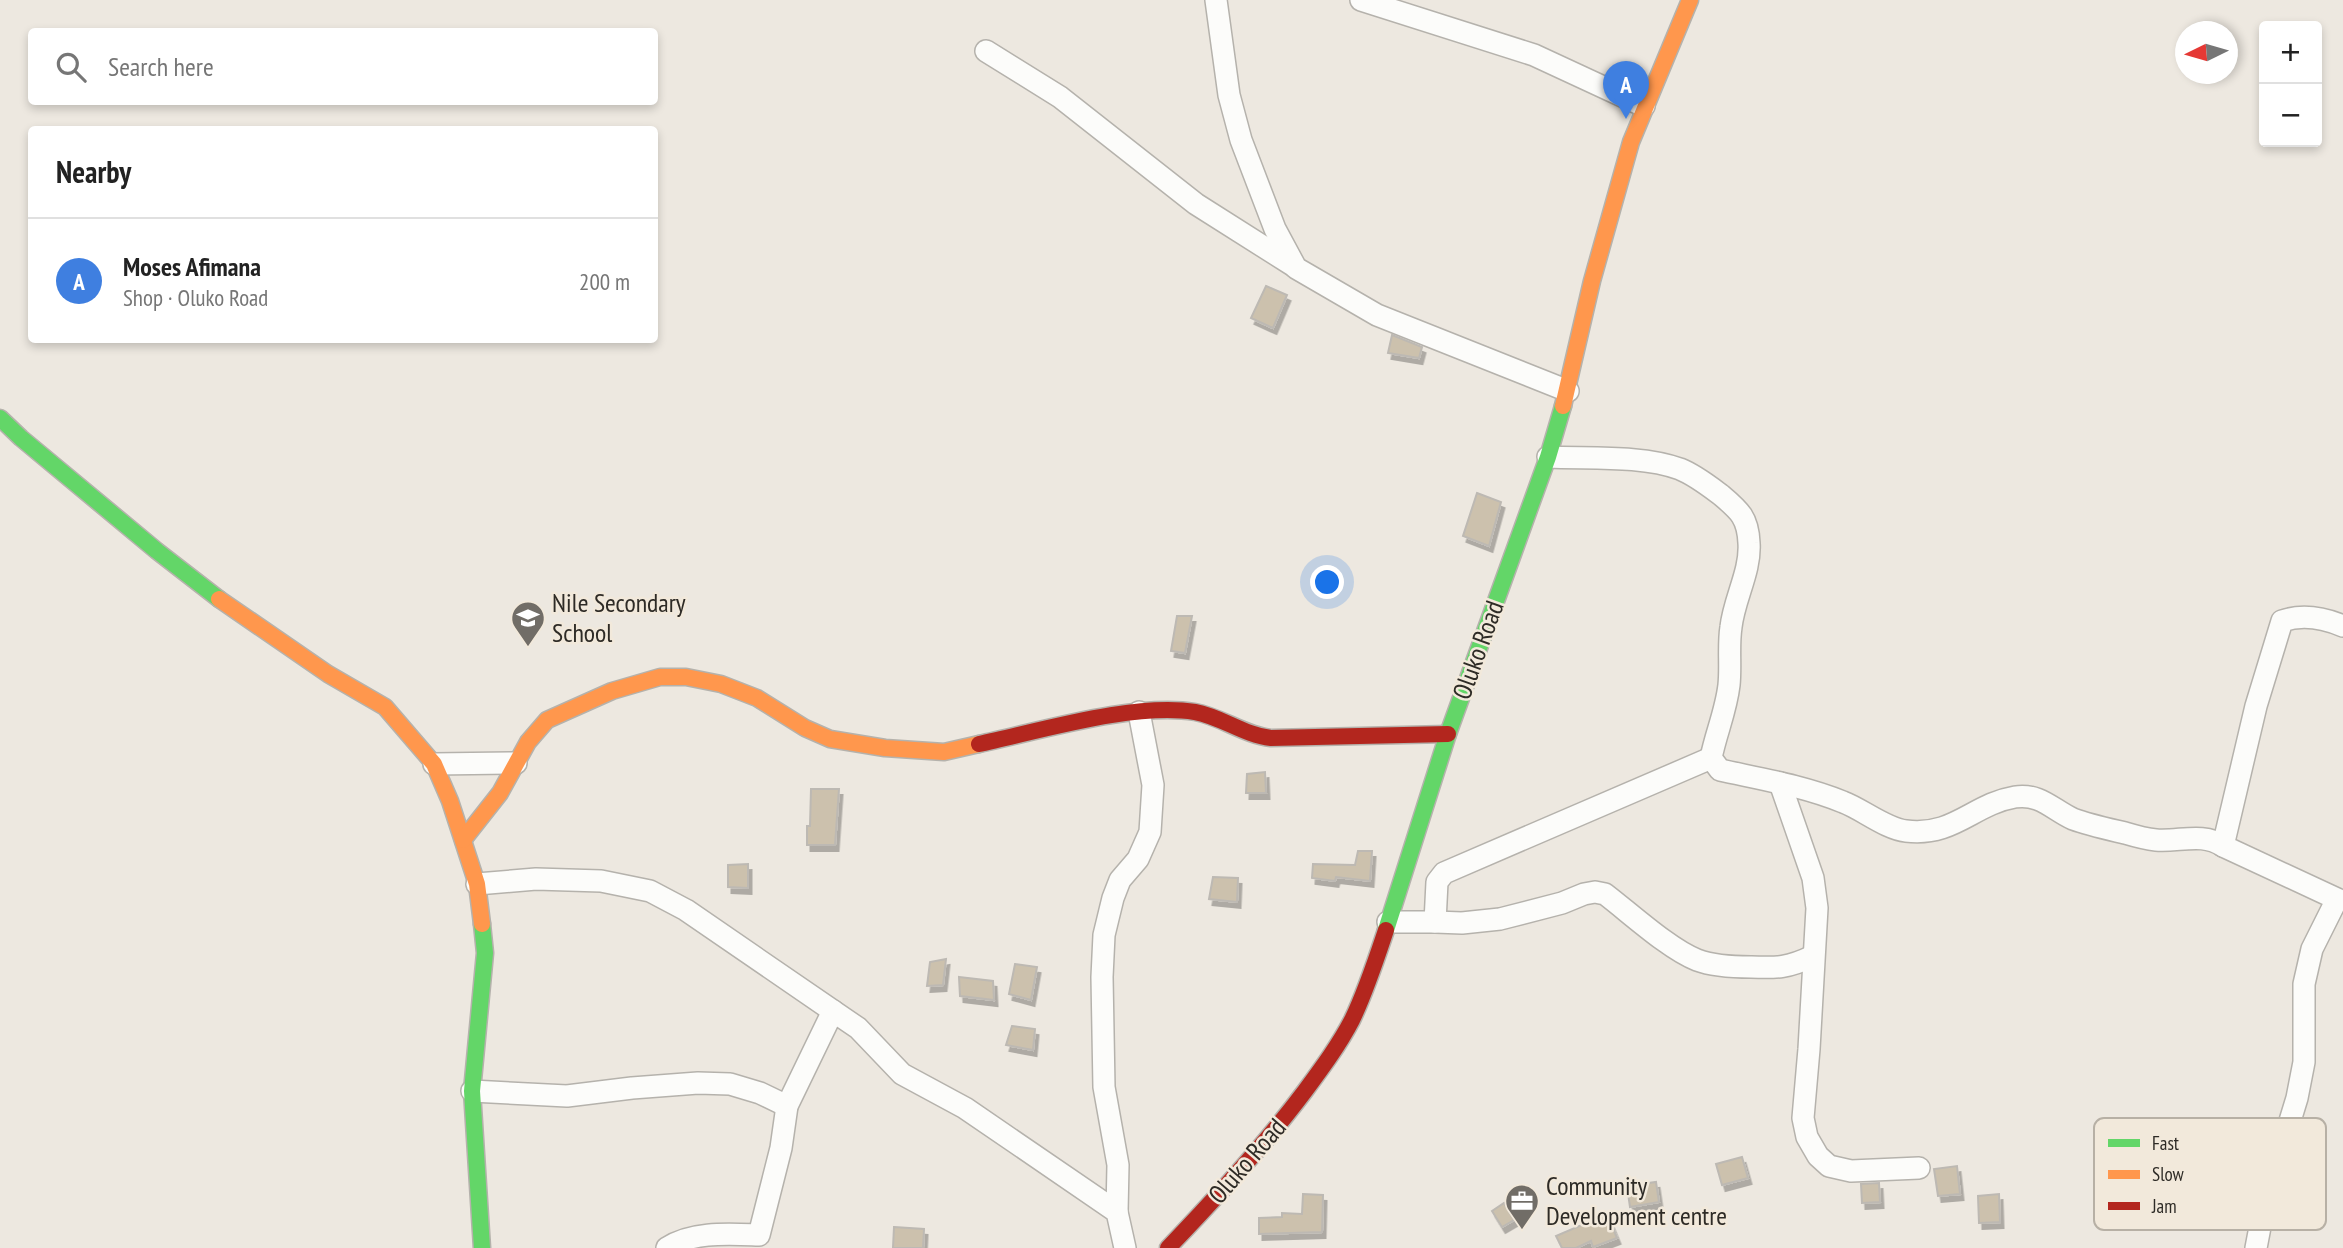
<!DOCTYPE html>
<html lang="en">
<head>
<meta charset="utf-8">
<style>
  :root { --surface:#fff; --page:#f2f2f2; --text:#222; --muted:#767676; --line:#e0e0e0; --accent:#716d67 }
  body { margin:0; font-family:"PT Sans Narrow",sans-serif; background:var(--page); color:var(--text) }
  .controls { position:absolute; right:21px; top:21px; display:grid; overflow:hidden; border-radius:7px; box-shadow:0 4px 10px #0003 }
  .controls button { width:63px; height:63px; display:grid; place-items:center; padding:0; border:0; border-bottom:2px solid var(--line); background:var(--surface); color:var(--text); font:35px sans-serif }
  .compass { position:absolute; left:2175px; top:21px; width:63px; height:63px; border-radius:50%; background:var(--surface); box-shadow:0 4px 10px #0003; rotate:265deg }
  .you { position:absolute; left:1328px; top:583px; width:24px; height:24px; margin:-18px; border:5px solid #fff; border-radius:50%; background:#1a73e8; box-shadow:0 0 0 10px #1a73e833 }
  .badge { display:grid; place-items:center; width:46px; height:46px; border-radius:50%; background:var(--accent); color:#fff; font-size:23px; font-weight:700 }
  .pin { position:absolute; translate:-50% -58px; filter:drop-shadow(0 2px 4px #0008) }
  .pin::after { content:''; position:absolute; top:37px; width:24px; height:21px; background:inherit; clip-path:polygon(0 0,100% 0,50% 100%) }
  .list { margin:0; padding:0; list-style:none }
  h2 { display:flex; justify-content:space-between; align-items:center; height:91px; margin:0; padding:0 28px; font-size:30px }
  h2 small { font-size:23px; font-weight:400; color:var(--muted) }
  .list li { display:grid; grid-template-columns:46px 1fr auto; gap:21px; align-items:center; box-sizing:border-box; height:126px; padding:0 28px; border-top:2px solid var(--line) }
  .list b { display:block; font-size:26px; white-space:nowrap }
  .list p { margin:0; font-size:23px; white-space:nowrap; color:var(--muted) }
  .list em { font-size:23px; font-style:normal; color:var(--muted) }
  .icon { flex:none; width:38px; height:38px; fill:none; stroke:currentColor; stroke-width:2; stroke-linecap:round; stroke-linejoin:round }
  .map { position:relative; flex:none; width:2343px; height:1248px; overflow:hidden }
  .search { position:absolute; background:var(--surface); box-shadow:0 4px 10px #0003; left:28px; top:28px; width:630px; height:77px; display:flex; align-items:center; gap:18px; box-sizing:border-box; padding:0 24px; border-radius:7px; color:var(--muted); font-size:26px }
  .panel { position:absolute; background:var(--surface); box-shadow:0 4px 10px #0003; left:28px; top:126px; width:630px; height:217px; border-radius:7px }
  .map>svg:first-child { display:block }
  .building { fill:#ccc1ad; stroke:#bdb9b3; stroke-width:2; filter:url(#shadow) }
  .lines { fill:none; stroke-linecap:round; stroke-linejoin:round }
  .street-casing { stroke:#b5b2ac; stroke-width:24 }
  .fast-casing { stroke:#b5b2ac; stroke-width:19 }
  .slow-casing { stroke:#b5b2ac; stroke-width:19 }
  .jam-casing { stroke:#b5b2ac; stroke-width:19 }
  .street { stroke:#fcfcfa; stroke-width:21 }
  .fast { stroke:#63d668; stroke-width:16 }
  .slow { stroke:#ff974d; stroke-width:16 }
  .jam { stroke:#b3261e; stroke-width:16 }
  .labels { text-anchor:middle; stroke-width:5; stroke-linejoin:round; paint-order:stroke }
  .poi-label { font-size:26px; fill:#2e2b26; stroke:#f2e9db; text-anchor:start }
  .street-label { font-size:26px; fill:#2e2b26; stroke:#f2e9db }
  .key { fill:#f2e9db; stroke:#b7b0a5; stroke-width:2 }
  .key-label { font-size:19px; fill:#2e2b26 }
</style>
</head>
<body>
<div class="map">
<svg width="2343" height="1248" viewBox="0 0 2343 1248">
  <defs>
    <filter id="shadow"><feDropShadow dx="3.5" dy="6" stdDeviation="0" flood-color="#0004"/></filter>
  </defs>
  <rect width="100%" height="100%" fill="#ede8e0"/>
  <!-- building -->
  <g class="building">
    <path d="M1266 286 1287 295 1273 328 1251 318Z"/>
    <path d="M1392 335 1422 347 1419 358 1388 353Z"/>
    <path d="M1477 493 1501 502 1489 546 1463 536Z"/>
    <path d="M1177 616H1192L1185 653 1171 651Z"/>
    <path d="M1265 772 1266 793H1246L1247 774Z"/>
    <path d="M811 789H839L835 845H807V826H810Z"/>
    <path d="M1358 851H1372L1370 881 1336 877 1335 881 1312 878 1313 864 1355 865Z"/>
    <path d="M748 864V888L728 887V865Z"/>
    <path d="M1213 877 1238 878 1237 902 1209 899Z"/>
    <path d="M946 959 943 985 927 986 930 962Z"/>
    <path d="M1015 964 1037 967 1031 1000 1009 994Z"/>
    <path d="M959 977 993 981 994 1000 960 996Z"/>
    <path d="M1012 1026 1035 1029 1033 1050 1006 1045Z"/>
    <path d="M1742 1157 1748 1178 1722 1185 1716 1164Z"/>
    <path d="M1957 1166 1960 1194 1938 1196 1934 1169Z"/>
    <path d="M1656 1182 1659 1202 1630 1207 1627 1186Z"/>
    <path d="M1879 1183 1880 1202 1862 1203 1861 1184Z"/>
    <path d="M1303 1194 1323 1195 1322 1232 1259 1234V1218L1282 1217V1213L1302 1214Z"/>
    <path d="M1999 1194 2000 1222 1979 1223 1978 1196Z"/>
    <path d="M1504 1203 1514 1220 1502 1227 1492 1211Z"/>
    <path d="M1607 1214 1617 1238 1593 1247 1591 1241 1576 1248H1562L1556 1236Z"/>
    <path d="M894 1227 924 1229 923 1248H893Z"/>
  </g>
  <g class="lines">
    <!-- street casing -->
    <g class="street-casing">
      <g id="street">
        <path d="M1216 0 1229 95 1241 140 1275 229 1296 268 1377 315 1568 391"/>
        <path d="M1361 0 1534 55 1644 106"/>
        <path d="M986 51 1060 97 1196 204 1294 266"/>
        <path d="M1548 457C1589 459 1642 455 1680 469 1695 475 1709 486 1721 495 1740 511 1748 518 1749 543 1751 571 1734 599 1731 627 1728 646 1731 666 1729 685 1726 711 1716 733 1711 758L1720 770C1761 779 1804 786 1843 802 1862 809 1886 829 1906 831 1954 837 1973 804 2015 797 2040 793 2053 810 2073 819 2089 825 2108 829 2125 833 2135 836 2146 839 2156 840 2179 842 2203 832 2223 846"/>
        <path d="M434 764 516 763"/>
        <path d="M1780 783 1813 878 1817 908 1809 1049 1803 1118 1807 1137 1818 1156 1829 1166 1851 1171 1919 1168"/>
        <path d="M477 884 536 879 601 881 650 891 686 910 833 1011"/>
        <path d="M1388 922H1435L1437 882 1444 873 1711 758"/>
        <path d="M1435 922 1462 923 1500 919 1562 903 1584 894 1595 892 1605 894C1630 913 1669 949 1697 960 1713 966 1733 967 1751 967 1778 968 1788 968 1813 956"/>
        <path d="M472 1091 567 1096 632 1088 698 1083 730 1084 760 1093 787 1106"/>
        <path d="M1117 1212 1118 1165 1104 1087 1102 977 1104 935 1113 898 1120 880 1138 859 1150 832 1153 785 1139 712"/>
        <path d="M667 1248C692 1231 730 1234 759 1235L781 1148 787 1106 833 1011 858 1028 902 1074 965 1108 1117 1212 1125 1248"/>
        <path d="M2256 1248 2264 1206 2297 1098 2304 1062V984L2312 949 2337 899 2223 846 2256 706 2282 621C2302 614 2324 618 2343 626"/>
      </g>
    </g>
    <!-- fast casing -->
    <g class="fast-casing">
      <g id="fast">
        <path d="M0 418 21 438 157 551 219 599"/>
        <path d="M482 924 485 953 472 1091 482 1248"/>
        <path d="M1386 930 1448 734 1548 457 1563 406"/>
      </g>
    </g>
    <!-- slow casing -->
    <g class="slow-casing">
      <g id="slow">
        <path d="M1563 406 1592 281 1631 142 1690 0"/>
        <path d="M219 599 328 674 385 707 434 764 450 801 477 884 482 924"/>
        <path d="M463 840 500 793 528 742 547 720 612 691 660 677H686L721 684 757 698 805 728 830 739 885 748 944 752 979 744"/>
      </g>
    </g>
    <!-- jam casing -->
    <g class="jam-casing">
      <g id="jam">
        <path d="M979 744C1040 731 1135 702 1195 712 1222 717 1244 735 1271 738L1448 734"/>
        <path d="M1168 1248C1216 1198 1263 1147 1305 1091 1322 1068 1339 1045 1352 1020 1366 991 1376 960 1386 930"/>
      </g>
    </g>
    <!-- street -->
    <use href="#street" class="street"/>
    <!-- fast -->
    <use href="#fast" class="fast"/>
    <!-- slow -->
    <use href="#slow" class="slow"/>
    <!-- jam -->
    <use href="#jam" class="jam"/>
  </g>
  <!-- icons -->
  <defs>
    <g id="school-pin" transform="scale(1.75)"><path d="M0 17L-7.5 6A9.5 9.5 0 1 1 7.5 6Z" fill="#716d67" stroke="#f2e9db"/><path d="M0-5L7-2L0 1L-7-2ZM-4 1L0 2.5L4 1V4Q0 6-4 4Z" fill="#fff"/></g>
    <g id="office-pin" transform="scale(1.75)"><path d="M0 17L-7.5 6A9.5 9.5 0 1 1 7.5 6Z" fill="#716d67" stroke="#f2e9db"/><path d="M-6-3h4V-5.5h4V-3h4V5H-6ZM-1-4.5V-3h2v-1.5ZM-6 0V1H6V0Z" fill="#fff"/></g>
  </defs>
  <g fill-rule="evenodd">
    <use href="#school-pin" x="528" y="618"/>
    <use href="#office-pin" x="1522" y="1201"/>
  </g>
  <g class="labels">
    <!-- poi labels -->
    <g class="poi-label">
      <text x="552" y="612">Nile Secondary<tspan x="552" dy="30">School</tspan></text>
      <text x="1546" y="1195">Community<tspan x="1546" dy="30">Development centre</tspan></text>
    </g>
    <!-- street labels -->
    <g class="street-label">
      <text transform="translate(1478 650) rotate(-70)" y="9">Oluko Road</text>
      <text transform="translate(1247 1161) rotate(-49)" y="9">Oluko Road</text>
    </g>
  </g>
  <!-- legend -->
  <rect x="2094" y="1118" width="232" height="112" rx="10" class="key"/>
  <rect x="2108" y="1139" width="32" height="8" fill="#63d668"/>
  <rect x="2108" y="1170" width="32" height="9" fill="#ff974d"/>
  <rect x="2108" y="1202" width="32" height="8" fill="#b3261e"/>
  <g class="key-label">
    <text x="2152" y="1150">Fast</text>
    <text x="2152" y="1181">Slow</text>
    <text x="2152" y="1213">Jam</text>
  </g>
</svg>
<div class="controls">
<button>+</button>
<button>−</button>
</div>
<svg class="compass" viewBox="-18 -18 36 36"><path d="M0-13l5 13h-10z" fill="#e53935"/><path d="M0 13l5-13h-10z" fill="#767676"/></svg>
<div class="you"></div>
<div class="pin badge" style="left:1626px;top:119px;background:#3f7fe0">A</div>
<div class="search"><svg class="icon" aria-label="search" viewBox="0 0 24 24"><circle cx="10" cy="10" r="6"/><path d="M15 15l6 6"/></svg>Search here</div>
<section class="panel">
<h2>Nearby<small></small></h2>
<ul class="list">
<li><span class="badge" style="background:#3f7fe0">A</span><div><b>Moses Afimana</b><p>Shop · Oluko Road</p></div><em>200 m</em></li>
</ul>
</section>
</div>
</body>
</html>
